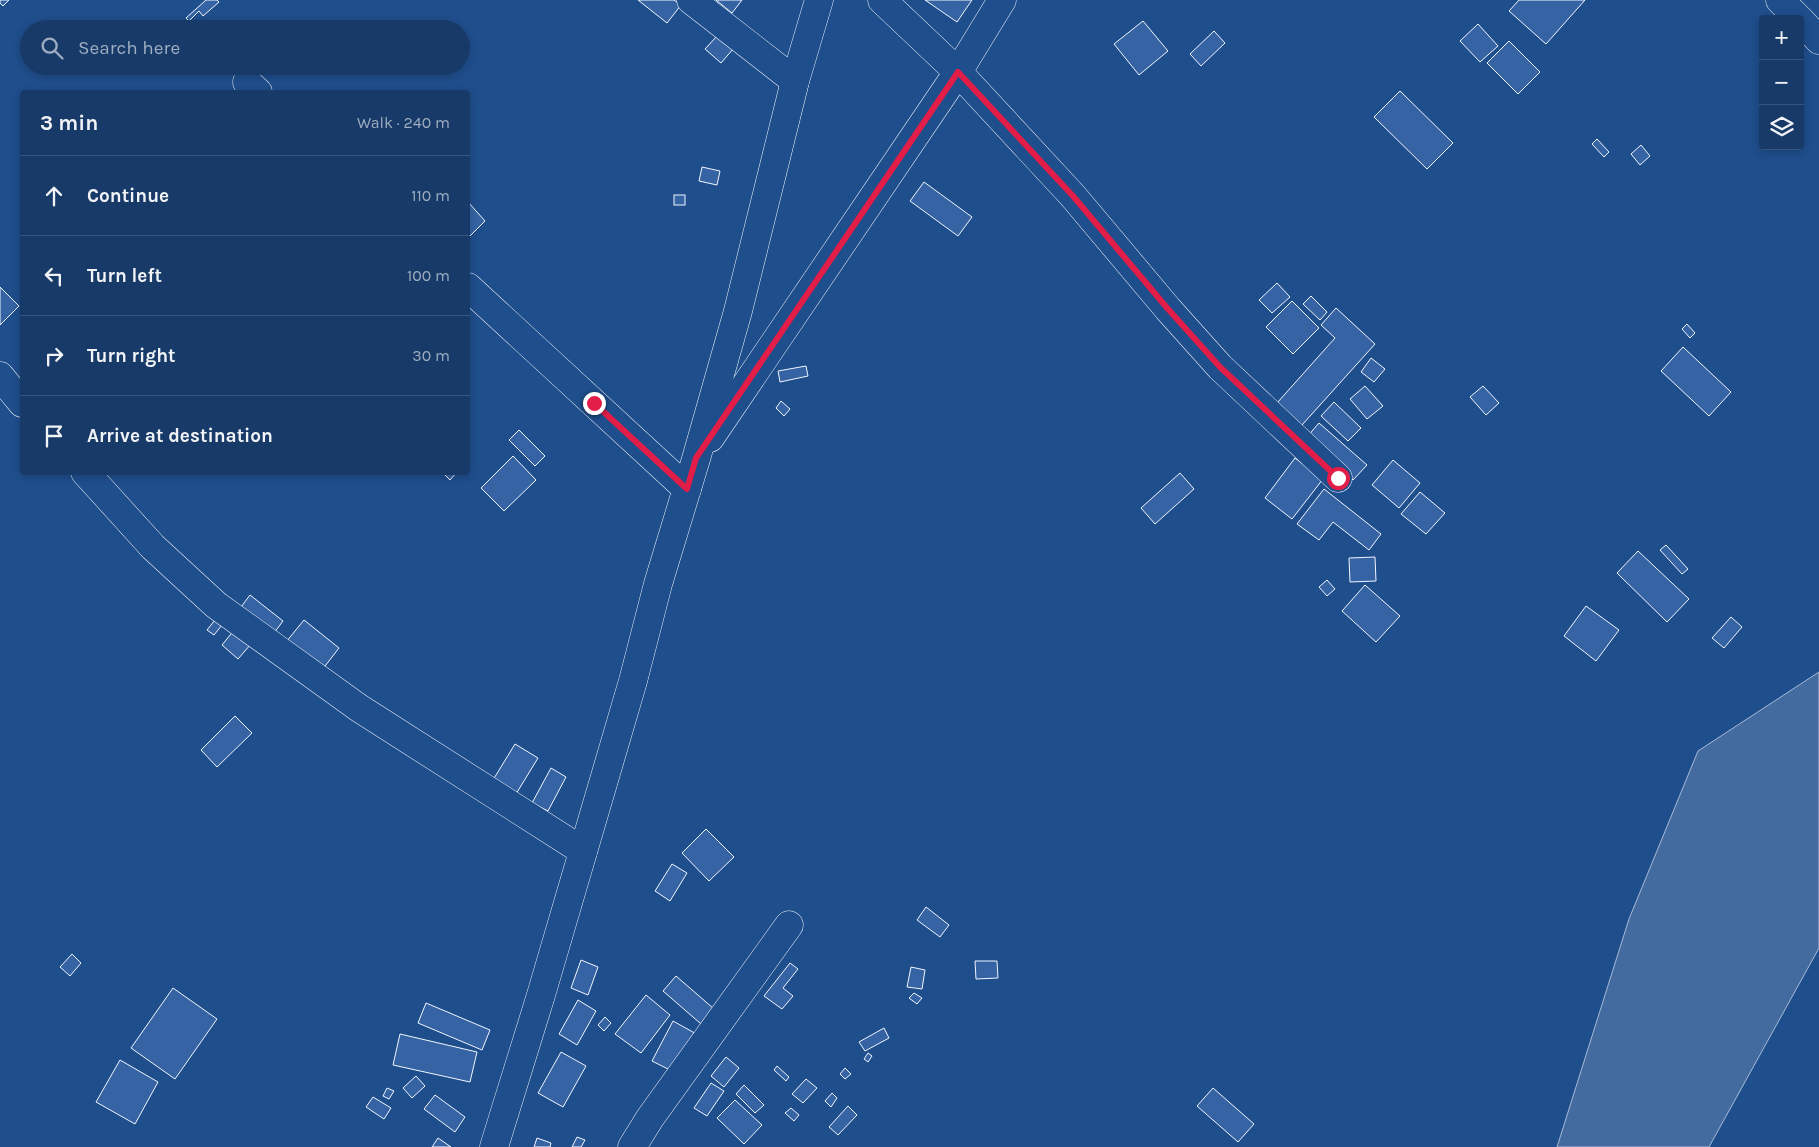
<!DOCTYPE html>
<html lang="en">
<head>
<meta charset="utf-8">
<style>
  :root { --surface:#173a69; --page:#20416f; --text:#f1f3f6; --muted:#9eadc0; --line:#36547d }
  body { margin:0; font-family:Karla,sans-serif; background:var(--page); color:var(--text) }
  .controls { position:absolute; right:15px; top:15px; display:grid; overflow:hidden; border-radius:5px; box-shadow:0 2px 8px #0003 }
  .controls button { width:45px; height:45px; display:grid; place-items:center; padding:0; border:0; border-bottom:1px solid var(--line); background:var(--surface); color:var(--text); font:25px sans-serif }
  .stop { position:absolute; width:15px; height:15px; margin:-11px; border:4px solid #e11d48; border-radius:50%; background:#fff }
  .stop.end { background:#e11d48; border-color:#fff; box-shadow:0 1px 5px #0008 }
  .list { margin:0; padding:0; list-style:none }
  h2 { display:flex; justify-content:space-between; align-items:center; height:65px; margin:0; padding:0 20px; font-size:21px }
  h2 small { font-size:16px; font-weight:400; color:var(--muted) }
  .list li { display:grid; grid-template-columns:32px 1fr auto; gap:15px; align-items:center; box-sizing:border-box; height:80px; padding:0 20px; border-top:1px solid var(--line) }
  .list b { display:block; font-size:19px; white-space:nowrap }
  .list em { font-size:16px; font-style:normal; color:var(--muted) }
  .icon { flex:none; width:28px; height:28px; fill:none; stroke:currentColor; stroke-width:2; stroke-linecap:round; stroke-linejoin:round }
  .map { position:relative; flex:none; width:1819px; height:1147px; overflow:hidden }
  .search { position:absolute; background:var(--surface); box-shadow:0 2px 8px #0003; left:20px; top:20px; width:450px; height:55px; display:flex; align-items:center; gap:12px; box-sizing:border-box; padding:0 18px; border-radius:28px; color:var(--muted); font-size:19px }
  .panel { position:absolute; background:var(--surface); box-shadow:0 2px 8px #0003; left:20px; top:90px; width:450px; height:385px; border-radius:5px }
  .map>svg:first-child { display:block }
  .water { fill:#446ba0; stroke:#a8bbd7 }
  .building { fill:#3563a3; stroke:#f2f6ff }
  .lines { fill:none; stroke-linecap:round; stroke-linejoin:round }
  .minor-casing { stroke:#f2f6ff; stroke-width:29 }
  .minor { stroke:#1f4e8c; stroke-width:28 }
  .route { stroke:#e11d48; stroke-width:6 }
</style>
</head>
<body>
<div class="map">
<svg width="1819" height="1147" viewBox="0 0 1819 1147">
  <rect width="100%" height="100%" fill="#1f4e8c"/>
  <!-- water -->
  <path class="water" d="M1819 672V948L1709 1147H1557L1629 919 1698 751Z"/>
  <!-- building -->
  <g class="building">
    <path d="M0 0H9L3 6 0 3Z"/>
    <path d="M206 0H217L219 2 203 16 199 11 189 21 186 18Z"/>
    <path d="M638 0H674L681 5 667 23Z"/>
    <path d="M716 0H742L732 13Z"/>
    <path d="M925 0H972L957 22Z"/>
    <path d="M1519 0H1585L1546 44 1509 11Z"/>
    <path d="M1143 21 1168 51 1139 75 1114 44Z"/>
    <path d="M1478 24 1498 46 1480 62 1460 41Z"/>
    <path d="M1214 31 1225 43 1201 66 1190 54Z"/>
    <path d="M718 35 734 48 721 63 705 49Z"/>
    <path d="M1509 41 1540 72 1518 94 1487 63Z"/>
    <path d="M1400 91 1453 143 1427 169 1374 117Z"/>
    <path d="M1597 139 1609 152 1604 157 1592 144Z"/>
    <path d="M1641 145 1650 156 1640 165 1631 154Z"/>
    <path d="M702 167 720 171 717 185 699 181Z"/>
    <path d="M924 182 972 217 958 236 910 201Z"/>
    <rect x="674" y="195" width="11" height="10"/>
    <path d="M468 202 485 221 468 238Z"/>
    <path d="M1277 283 1290 297 1272 313 1259 300Z"/>
    <path d="M0 287 19 306 0 325Z"/>
    <path d="M1311 296 1327 312 1320 320 1303 304Z"/>
    <path d="M1292 301 1319 328 1293 354 1266 327Z"/>
    <path d="M1336 308 1375 344 1302 425 1277 403 1335 338 1321 325Z"/>
    <path d="M1687 324 1695 333 1690 338 1682 329Z"/>
    <path d="M1683 347 1731 392 1709 416 1661 371Z"/>
    <path d="M1371 358 1385 369 1374 382 1361 372Z"/>
    <path d="M806 366 808 376 780 382 778 371Z"/>
    <path d="M1365 386 1383 406 1367 419 1350 399Z"/>
    <path d="M1483 386 1499 403 1486 415 1470 397Z"/>
    <path d="M781 401 790 409 784 416 776 408Z"/>
    <path d="M1334 402 1361 428 1348 441 1321 416Z"/>
    <path d="M1319 423 1367 465 1353 480 1306 438Z"/>
    <path d="M519 430 545 456 535 466 509 440Z"/>
    <path d="M513 456 536 480 504 511 481 488Z"/>
    <path d="M1295 458 1323 479 1292 519 1265 498Z"/>
    <path d="M1393 460 1420 483 1399 508 1372 485Z"/>
    <path d="M442 472H457L450 480Z"/>
    <path d="M1180 473 1194 489 1155 524 1141 508Z"/>
    <path d="M1324 489 1381 534 1369 550 1333 522 1319 540 1297 524Z"/>
    <path d="M1420 492 1445 513 1426 534 1401 514Z"/>
    <path d="M1666 545 1688 569 1682 574 1660 550Z"/>
    <path d="M1638 551 1689 599 1667 622 1617 573Z"/>
    <path d="M1375 557 1376 581 1350 582 1349 558Z"/>
    <path d="M1327 580 1335 589 1327 596 1319 587Z"/>
    <path d="M1365 585 1400 616 1376 642 1342 611Z"/>
    <path d="M250 595 283 621 274 633 241 607Z"/>
    <path d="M1586 606 1619 630 1596 661 1564 636Z"/>
    <path d="M1731 617 1742 627 1724 648 1712 638Z"/>
    <path d="M215 620 222 625 214 635 207 630Z"/>
    <path d="M304 620 339 648 322 670 286 642Z"/>
    <path d="M235 629 251 644 238 659 222 645Z"/>
    <path d="M235 716 252 733 217 767 201 750Z"/>
    <path d="M515 744 538 758 516 794 493 780Z"/>
    <path d="M551 768 566 777 548 811 532 803Z"/>
    <path d="M706 829 734 857 709 881 682 853Z"/>
    <path d="M672 864 687 873 670 901 655 891Z"/>
    <path d="M926 907 949 925 940 937 917 920Z"/>
    <path d="M72 954 81 963 70 976 60 967Z"/>
    <path d="M581 960 598 967 588 995 571 988Z"/>
    <path d="M975 961H997L998 978 976 979Z"/>
    <path d="M790 963 798 969 783 988 793 996 782 1009 764 996Z"/>
    <path d="M911 967 925 970 922 989 907 987Z"/>
    <path d="M676 976 721 1015 708 1030 663 991Z"/>
    <path d="M173 988 217 1019 175 1079 131 1048Z"/>
    <path d="M914 993 922 998 917 1004 909 998Z"/>
    <path d="M646 995 670 1015 641 1053 615 1034Z"/>
    <path d="M578 1000 596 1011 577 1045 559 1034Z"/>
    <path d="M426 1003 490 1030 482 1050 418 1023Z"/>
    <path d="M605 1017 611 1023 604 1031 598 1025Z"/>
    <path d="M673 1021 700 1036 680 1075 652 1061Z"/>
    <path d="M884 1028 889 1038 865 1051 859 1042Z"/>
    <path d="M400 1034 477 1052 470 1082 393 1065Z"/>
    <path d="M561 1052 586 1066 563 1107 538 1093Z"/>
    <path d="M868 1053 872 1056 868 1062 864 1059Z"/>
    <path d="M726 1057 739 1068 724 1087 711 1076Z"/>
    <path d="M120 1060 158 1082 135 1124 96 1102Z"/>
    <path d="M777 1066 789 1077 786 1081 774 1070Z"/>
    <path d="M845 1068 851 1074 845 1079 840 1074Z"/>
    <path d="M416 1076 425 1086 412 1098 403 1088Z"/>
    <path d="M806 1079 817 1088 803 1103 792 1094Z"/>
    <path d="M711 1083 724 1091 707 1116 694 1108Z"/>
    <path d="M744 1085 764 1105 755 1113 736 1094Z"/>
    <path d="M387 1088 394 1091 389 1099 383 1096Z"/>
    <path d="M1213 1088 1254 1124 1238 1142 1197 1106Z"/>
    <path d="M832 1093 837 1098 831 1107 825 1101Z"/>
    <path d="M435 1095 465 1117 455 1132 424 1109Z"/>
    <path d="M373 1097 391 1108 384 1119 366 1107Z"/>
    <path d="M735 1100 762 1125 744 1144 717 1118Z"/>
    <path d="M848 1106 857 1115 838 1135 829 1127Z"/>
    <path d="M791 1108 799 1115 794 1121 785 1113Z"/>
    <path d="M577 1137 585 1140 581 1147H572Z"/>
    <path d="M438 1138 451 1147H432Z"/>
    <path d="M537 1138 551 1143 550 1147H534Z"/>
  </g>
  <g class="lines">
    <!-- minor casing -->
    <g class="minor-casing">
      <g id="minor">
        <path d="M691 0 795 81"/>
        <path d="M882 0 958 72 1073 196 1168 309 1220 367 1338 478"/>
        <path d="M1780 0 1799 19"/>
        <path d="M1800 20 1819 40"/>
        <path d="M247 82 258 92"/>
        <path d="M468 287 687 489"/>
        <path d="M0 376 22 403"/>
        <path d="M710 438 958 72 1002 0"/>
        <path d="M85 472 153 547 216 605 359 708 583 851"/>
        <path d="M494 1147 541 995 633 681 658 584 696 459 738 311 795 81 819 0"/>
        <path d="M632 1147 650 1118 789 925"/>
      </g>
    </g>
    <!-- minor -->
    <use href="#minor" class="minor"/>
  </g>
  <g class="lines">
    <!-- route -->
    <path class="route" d="M594 403 687 489 696 458 958 72 1073 196 1168 309 1220 367 1338 478"/>
  </g>
</svg>
<div class="controls">
<button>+</button>
<button>−</button>
<button><svg class="icon" aria-label="layers" viewBox="0 0 24 24"><path d="M12 4l9 5-9 5-9-5zM3 14l9 5 9-5"/></svg></button>
</div>
<div class="stop" style="left:1338px;top:478px"></div>
<div class="stop end" style="left:594px;top:403px"></div>
<div class="search"><svg class="icon" aria-label="search" viewBox="0 0 24 24"><circle cx="10" cy="10" r="6"/><path d="M15 15l6 6"/></svg>Search here</div>
<section class="panel">
<h2>3 min<small>Walk · 240 m</small></h2>
<ul class="list">
<li><svg class="icon" aria-label="ahead" viewBox="0 0 24 24"><path d="M12 20V5M6 11l6-6 6 6"/></svg><div><b>Continue</b></div><em>110 m</em></li>
<li><svg class="icon" aria-label="left" viewBox="0 0 24 24"><path d="M17 20v-9H6M10 6l-5 5 5 5"/></svg><div><b>Turn left</b></div><em>100 m</em></li>
<li><svg class="icon" aria-label="right" viewBox="0 0 24 24"><path d="M7 20v-9h11M14 6l5 5-5 5"/></svg><div><b>Turn right</b></div><em>30 m</em></li>
<li><svg class="icon" aria-label="arrive" viewBox="0 0 24 24"><path d="M6 21V4h12l-3 4 3 4H6"/></svg><div><b>Arrive at destination</b></div></li>
</ul>
</section>
</div>
</body>
</html>
